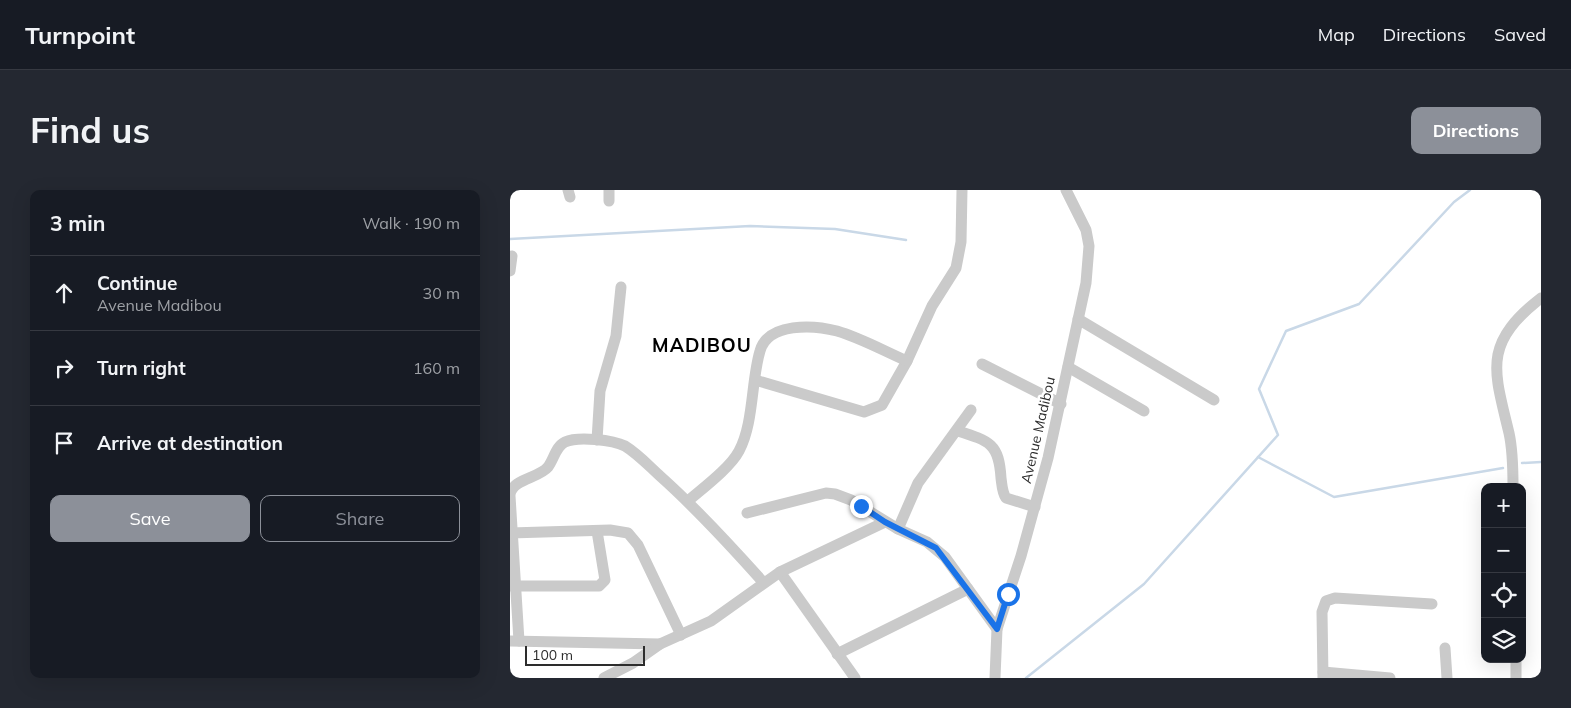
<!DOCTYPE html>
<html lang="en">
<head>
<meta charset="utf-8">
<style>
  :root { --surface:#171b24; --page:#242831; --text:#f1f3f6; --muted:#9ea1a6; --line:#363941; --accent:#8c9099 }
  body { margin:0; font-family:Mulish,sans-serif; background:var(--page); color:var(--text) }
  .controls { position:absolute; right:15px; bottom:15px; display:grid; overflow:hidden; border-radius:10px; box-shadow:0 5px 20px #0002 }
  .controls button { width:45px; height:45px; display:grid; place-items:center; padding:0; border:0; border-bottom:1px solid var(--line); background:var(--surface); color:var(--text); font:25px sans-serif }
  .scale { position:absolute; left:15px; bottom:12px; width:120px; box-sizing:border-box; padding-left:5px; border:2px solid #2d2d2d; border-top:0; font-size:14px; line-height:18px; white-space:nowrap; color:#2d2d2d; -webkit-text-stroke:4px #fff; paint-order:stroke }
  .stop { position:absolute; width:15px; height:15px; margin:-11px; border:4px solid #1a73e8; border-radius:50%; background:#fff }
  .stop.end { background:#1a73e8; border-color:#fff; box-shadow:0 1px 5px #0008 }
  .list { margin:0; padding:0; list-style:none }
  h2 { display:flex; justify-content:space-between; align-items:center; height:65px; margin:0; padding:0 20px; font-size:21px }
  h2 small { font-size:16px; font-weight:400; color:var(--muted) }
  .list li { display:grid; grid-template-columns:32px 1fr auto; gap:15px; align-items:center; box-sizing:border-box; height:75px; padding:0 20px; border-top:1px solid var(--line) }
  .list b { display:block; font-size:19px; white-space:nowrap }
  .list p { margin:0; font-size:16px; white-space:nowrap; color:var(--muted) }
  .list em { font-size:16px; font-style:normal; color:var(--muted) }
  .actions { display:flex; gap:10px; padding:15px 20px }
  .actions a { flex:1; padding:11px 0; border:1px solid var(--accent); border-radius:10px; text-align:center; font-size:18px; color:var(--accent) }
  .actions .main { background:var(--accent); color:#fff }
  .icon { flex:none; width:28px; height:28px; fill:none; stroke:currentColor; stroke-width:2; stroke-linecap:round; stroke-linejoin:round }
  .map { position:relative; flex:none; width:1031px; height:488px; overflow:hidden; border-radius:10px }
  header { display:flex; align-items:center; gap:30px; box-sizing:border-box; height:70px; padding:0 25px; background:var(--surface); border-bottom:1px solid var(--line) }
  header strong { font-size:24px }
  nav { display:flex; gap:28px; margin-inline-start:auto; font-size:18px }
  .intro { display:flex; align-items:center; justify-content:space-between; box-sizing:border-box; height:120px; padding:0 30px }
  h1 { margin:0; font-size:35px }
  .button { padding:12px 22px; border-radius:10px; background:var(--accent); color:#fff; font-size:18px; font-weight:700 }
  main { display:flex; gap:30px; padding:0 30px }
  aside { flex:1; background:var(--surface); border-radius:10px; box-shadow:0 5px 20px #0002 }
  .map>svg:first-child { display:block }
  .lines { fill:none; stroke-linecap:round; stroke-linejoin:round }
  .stream { stroke:#c9d8e7; stroke-width:2.5 }
  .minor { stroke:#cacaca; stroke-width:11 }
  .route { stroke:#1a73e8; stroke-width:6 }
  .labels { text-anchor:middle; stroke-width:5; stroke-linejoin:round; paint-order:stroke }
  .street-label { font-size:14px; fill:#2d2d2d; stroke:#fff }
  .district-label { font-size:19px; font-weight:bold; letter-spacing:1px; fill:#000; stroke:#fff }
</style>
</head>
<body>
<header>
<strong>Turnpoint</strong>
<nav><a>Map</a><a>Directions</a><a>Saved</a></nav>
</header>
<div class="intro"><h1>Find us</h1><a class="button">Directions</a></div>
<main>
<aside>
<h2>3 min<small>Walk · 190 m</small></h2>
<ul class="list">
<li><svg class="icon" aria-label="ahead" viewBox="0 0 24 24"><path d="M12 20V5M6 11l6-6 6 6"/></svg><div><b>Continue</b><p>Avenue Madibou</p></div><em>30 m</em></li>
<li><svg class="icon" aria-label="right" viewBox="0 0 24 24"><path d="M7 20v-9h11M14 6l5 5-5 5"/></svg><div><b>Turn right</b></div><em>160 m</em></li>
<li><svg class="icon" aria-label="arrive" viewBox="0 0 24 24"><path d="M6 21V4h12l-3 4 3 4H6"/></svg><div><b>Arrive at destination</b></div></li>
</ul>
<div class="actions"><a class="main">Save</a><a>Share</a></div>
</aside>
<div class="map">
<svg width="1031" height="488" viewBox="0 0 1031 488">
  <rect width="100%" height="100%" fill="#fff"/>
  <g class="lines">
    <!-- stream -->
    <g class="stream">
      <path d="M0 49 240 36 325 39 396 50"/>
      <path d="M748 267 824 307 993 278"/>
      <path d="M1012 273 1031 272"/>
      <path d="M516 488 634 394 768 245 749 199 776 141 849 114 944 12 960 0"/>
    </g>
    <!-- minor -->
    <g class="minor">
      <path d="M58 0 60 7"/>
      <path d="M99 0V11"/>
      <path d="M0 81 2 66"/>
      <path d="M568 129 704 210"/>
      <path d="M472 174 551 214"/>
      <path d="M558 177 634 221"/>
      <path d="M245 190 354 222 372 215 397 171 422 116 446 78 451 52 452 0"/>
      <path d="M448 241C480 251 489 254 491 288 492 295 492 302 496 308L525 317"/>
      <path d="M87 250 90 201 106 146 111 97"/>
      <path d="M1003 297C1003 279 1003 261 999 243 984 180 972 154 1031 108"/>
      <path d="M0 304C3 289 29 288 38 277 44 269 46 256 55 252 68 246 103 250 115 256 128 264 139 276 150 286 187 319 220 355 253 392"/>
      <path d="M0 306 9 451"/>
      <path d="M178 311C193 298 220 278 229 261 244 233 241 191 250 161 258 132 304 135 327 141 351 148 374 161 397 171"/>
      <path d="M237 323 316 303 325 304 341 310 388 339 417 352 435 367 487 439"/>
      <path d="M388 339 408 293 461 220"/>
      <path d="M0 343 100 340 118 343 128 355 171 445"/>
      <path d="M270 382 345 488"/>
      <path d="M0 396H89L95 390 87 341"/>
      <path d="M0 451 150 454"/>
      <path d="M935 458 937 488"/>
      <path d="M327 464 458 399"/>
      <path d="M1006 469V488"/>
      <path d="M813 482 880 488"/>
      <path d="M94 488 123 473 150 454 201 431 270 382 375 332"/>
      <path d="M485 488 487 439 511 366 538 268 576 93 579 56 576 40 556 0"/>
      <path d="M813 488 812 422 816 411 825 408 922 414"/>
    </g>
  </g>
  <g class="lines">
    <!-- route -->
    <path class="route" d="M351 316 375 332 426 358 487 439 498 404"/>
  </g>
  <g class="labels">
    <!-- street labels -->
    <g class="street-label">
      <text transform="translate(528 240) rotate(-77)" y="5">Avenue Madibou</text>
    </g>
    <!-- district labels -->
    <g class="district-label">
      <text x="192" y="162">MADIBOU</text>
    </g>
  </g>
</svg>
<div class="controls">
<button>+</button>
<button>−</button>
<button><svg class="icon" aria-label="locate" viewBox="0 0 24 24"><circle cx="12" cy="12" r="6"/><path d="M12 2v4M12 18v4M2 12h4M18 12h4"/></svg></button>
<button><svg class="icon" aria-label="layers" viewBox="0 0 24 24"><path d="M12 4l9 5-9 5-9-5zM3 14l9 5 9-5"/></svg></button>
</div>
<div class="scale">100 m</div>
<div class="stop" style="left:498px;top:404px"></div>
<div class="stop end" style="left:351px;top:316px"></div>
</div>
</main>
</body>
</html>
